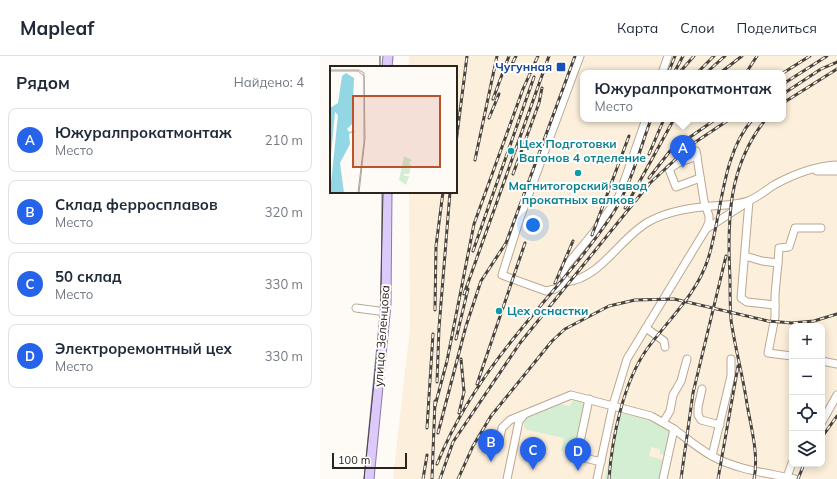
<!DOCTYPE html>
<html lang="ru">
<head>
<meta charset="utf-8">
<style>
  :root { --surface:#fff; --page:#f2f2f3; --text:#1f2937; --muted:#747a83; --line:#e0e1e3; --accent:#2563eb }
  body { margin:0; font-family:Mulish,sans-serif; background:var(--page); color:var(--text) }
  .controls { position:absolute; right:12px; bottom:12px; display:grid; overflow:hidden; border-radius:8px; box-shadow:0 2px 10px #0003 }
  .controls button { width:36px; height:36px; display:grid; place-items:center; padding:0; border:0; border-bottom:1px solid var(--line); background:var(--surface); color:var(--text); font:20px sans-serif }
  .scale { position:absolute; left:12px; bottom:10px; width:75px; box-sizing:border-box; padding-left:4px; border:2px solid #2b241c; border-top:0; font-size:11px; line-height:14px; white-space:nowrap; color:#2b241c; -webkit-text-stroke:3px #fff; paint-order:stroke }
  .you { position:absolute; left:213px; top:169px; width:14px; height:14px; margin:-10px; border:3px solid #fff; border-radius:50%; background:#1a73e8; box-shadow:0 0 0 6px #1a73e833 }
  .badge { display:grid; place-items:center; width:26px; height:26px; border-radius:50%; background:var(--accent); color:#fff; font-size:13px; font-weight:700 }
  .pin { position:absolute; translate:-50% -33px; filter:drop-shadow(0 1px 2px #0008) }
  .pin::after { content:''; position:absolute; top:21px; width:14px; height:12px; background:inherit; clip-path:polygon(0 0,100% 0,50% 100%) }
  .popup { position:absolute; left:260px; top:14px; width:206px; height:52px; box-sizing:border-box; display:grid; place-content:center; border-radius:8px; background:var(--surface); filter:drop-shadow(0 1px 3px #0005); font-size:13px; white-space:nowrap; color:var(--muted) }
  .popup b { font-size:15px; color:var(--text) }
  .popup::after { content:''; position:absolute; left:50%; top:100%; margin-left:-8px; border:8px solid transparent; border-top-color:var(--surface) }
  .list { margin:0; padding:0; list-style:none }
  h2 { display:flex; justify-content:space-between; align-items:center; height:52px; margin:0; padding:0 16px; font-size:17px }
  h2 small { font-size:13px; font-weight:400; color:var(--muted) }
  .list li { display:grid; grid-template-columns:26px 1fr auto; gap:12px; align-items:center; box-sizing:border-box; height:64px; margin:0 8px 8px; padding:0 8px; border:1px solid var(--line); border-radius:8px }
  .list b { display:block; font-size:15px; white-space:nowrap }
  .list p { margin:0; font-size:13px; white-space:nowrap; color:var(--muted) }
  .list em { font-size:13px; font-style:normal; color:var(--muted) }
  .icon { flex:none; width:22px; height:22px; fill:none; stroke:currentColor; stroke-width:2; stroke-linecap:round; stroke-linejoin:round }
  .map { position:relative; flex:none; width:517px; height:423px; overflow:hidden }
  header { display:flex; align-items:center; gap:24px; box-sizing:border-box; height:56px; padding:0 20px; background:var(--surface); border-bottom:1px solid var(--line) }
  header strong { font-size:19px }
  nav { display:flex; gap:22px; margin-inline-start:auto; font-size:14px }
  main { display:flex }
  aside { flex:1; background:var(--surface) }
  .map>svg:first-child { display:block }
  .industrial { fill:#fcefdb; fill-rule:evenodd }
  .green { fill:#d3eed2 }
  .lines { fill:none; stroke-linecap:round; stroke-linejoin:round }
  .minor-casing { stroke:#bba892; stroke-width:9 }
  .major-casing { stroke:#8f79aa; stroke-width:11 }
  .minor { stroke:#fff; stroke-width:7 }
  .major { stroke:#dccafa; stroke-width:9 }
  .tram { stroke:#4a433b; stroke-width:1 }
  .rail-casing { stroke:#4a433b; stroke-width:3 }
  .rail { stroke:#fff; stroke-width:1.5; stroke-dasharray:4.5; stroke-linecap:butt }
  .transit-dot { fill:#1a4fb4; stroke:#fff; stroke-width:1.5 }
  .culture-dot { fill:#0f9aa8; stroke:#fff; stroke-width:1.5 }
  .labels { text-anchor:middle; stroke-width:4; stroke-linejoin:round; paint-order:stroke }
  .transit-label { font-size:12px; font-weight:bold; fill:#164399; stroke:#fff; text-anchor:end }
  .culture-label { font-size:12px; font-weight:bold; fill:#0d838f; stroke:#fff; text-anchor:start }
  .street-label { font-size:12px; fill:#2b241c; stroke:#fff }
  .inset-road { fill:none; stroke:#aaa49e; stroke-width:1 }
  .view { fill:#ba532a; fill-opacity:0.15; stroke:#ba532a; stroke-width:2 }
  .inset-edge { fill:none; stroke:#2b241c; stroke-width:2 }
</style>
</head>
<body>
<header>
<strong>Mapleaf</strong>
<nav><a>Карта</a><a>Слои</a><a>Поделиться</a></nav>
</header>
<main>
<aside>
<h2>Рядом<small>Найдено: 4</small></h2>
<ul class="list">
<li><span class="badge">A</span><div><b>Южуралпрокатмонтаж</b><p>Место</p></div><em>210 m</em></li>
<li><span class="badge">B</span><div><b>Склад ферросплавов</b><p>Место</p></div><em>320 m</em></li>
<li><span class="badge">C</span><div><b>50 склад</b><p>Место</p></div><em>330 m</em></li>
<li><span class="badge">D</span><div><b>Электроремонтный цех</b><p>Место</p></div><em>330 m</em></li>
</ul>
</aside>
<div class="map">
<svg width="517" height="423" viewBox="0 0 517 423">
  <rect width="100%" height="100%" fill="#fefaf5"/>
  <!-- industrial -->
  <path class="industrial" d="M89 0H517V423H73L90 272 89 136H136V11H89ZM263 17H463V63H263ZM472 270H502V408H472Z"/>
  <!-- green -->
  <g class="green">
    <path d="M254 342 265 345 254 398 241 395 244 382 207 374 204 371V367L207 362 237 348 250 350Z"/>
    <path d="M299 357 331 363 349 375 350 378 345 399 340 398V393L331 391 329 400 343 404 344 406 341 423H285Z"/>
  </g>
  <g class="lines">
    <!-- minor casing -->
    <g class="minor-casing">
      <g id="minor">
        <path d="M342 17 348 0"/>
        <path d="M326 63 299 140 274 176 246 210 243 216 246 226C281 222 299 183 328 166 348 155 370 152 392 150 404 149 417 149 428 145 437 142 446 134 454 129 474 118 494 110 517 109"/>
        <path d="M376 95 384 145 389 160V166L386 173"/>
        <path d="M377 100 358 107 349 113 356 131 380 122"/>
        <path d="M497 115H517"/>
        <path d="M429 145 421 242 427 246 455 249"/>
        <path d="M425 200 442 205 458 207 459 192 469 191 475 172H501"/>
        <path d="M458 207 455 238V261L448 297 472 300"/>
        <path d="M246 226 235 233 226 235 182 219 200 162 260 0"/>
        <path d="M36 252 66 256"/>
        <path d="M326 272 344 285 345 291"/>
        <path d="M502 305 517 308"/>
        <path d="M382 333 378 351V359L381 364 400 369"/>
        <path d="M269 343 257 400 281 406"/>
        <path d="M344 365 350 355 353 339 361 325 367 303"/>
        <path d="M502 366 517 339"/>
        <path d="M179 385 182 372 190 364 251 339 331 360 354 373"/>
        <path d="M392 400 411 320V303"/>
        <path d="M467 421 472 407"/>
        <path d="M187 423 199 365 204 359"/>
        <path d="M277 423 293 349 307 303 386 173 426 147"/>
        <path d="M343 423 354 373C366 382 379 393 392 400 417 414 448 417 475 423"/>
      </g>
    </g>
    <!-- major casing -->
    <g class="major-casing">
      <g id="major">
        <path d="M67 11 68 0"/>
        <path d="M49 423 66 248 67 136"/>
      </g>
    </g>
    <!-- minor -->
    <use href="#minor" class="minor"/>
    <!-- major -->
    <use href="#major" class="major"/>
    <!-- tram -->
    <g class="tram">
      <path d="M60 0V11"/>
      <path d="M44 423 60 269 63 136"/>
    </g>
    <!-- rail casing -->
    <g class="rail-casing">
      <g id="rail">
        <path d="M189 14 196 0"/>
        <path d="M349 15 355 0"/>
        <path d="M354 17 363 0"/>
        <path d="M359 17 374 0"/>
        <path d="M377 17 394 0"/>
        <path d="M386 17 405 0"/>
        <path d="M400 17 422 0"/>
        <path d="M426 17 437 0"/>
        <path d="M463 17 490 0"/>
        <path d="M463 28 507 0"/>
        <path d="M463 38 501 13 517 6"/>
        <path d="M173 43 189 0"/>
        <path d="M463 47 517 13"/>
        <path d="M169 62 179 38"/>
        <path d="M136 87 147 0"/>
        <path d="M329 98 344 63"/>
        <path d="M155 104 177 0"/>
        <path d="M193 118 219 47 222 32"/>
        <path d="M329 122 350 95 396 63"/>
        <path d="M305 152 354 63"/>
        <path d="M272 179 309 80"/>
        <path d="M153 195 214 21"/>
        <path d="M235 227 253 185"/>
        <path d="M144 238 229 0"/>
        <path d="M115 254 116 190 123 136"/>
        <path d="M136 283 148 233"/>
        <path d="M117 326 119 272 130 136"/>
        <path d="M157 328 205 187"/>
        <path d="M115 350 127 305 154 168 203 33 218 0"/>
        <path d="M139 357 144 336 141 303"/>
        <path d="M107 372 113 278"/>
        <path d="M118 377 146 270 161 225 186 187 255 0"/>
        <path d="M502 381 517 360"/>
        <path d="M117 408C136 361 166 316 198 277 230 237 266 199 294 156 311 128 320 93 331 63"/>
        <path d="M112 422 115 345"/>
        <path d="M103 423 107 399"/>
        <path d="M120 423 133 386 200 287 330 127 371 89 410 63"/>
        <path d="M138 423 153 390 171 360 232 285 245 273 289 250 315 244 354 243 448 265 472 267 494 265 517 258"/>
        <path d="M289 423C292 382 303 327 327 293 348 264 377 238 388 203 402 160 401 98 433 63"/>
        <path d="M361 423 373 337 406 200"/>
        <path d="M398 423 418 310"/>
        <path d="M434 423C439 398 431 372 427 348 423 320 415 292 411 264 410 250 410 236 410 222 407 164 408 110 446 63"/>
        <path d="M478 423 484 408"/>
      </g>
    </g>
    <!-- rail -->
    <use href="#rail" class="rail"/>
  </g>
  <!-- markers -->
  <rect class="transit-dot" x="236" y="6" width="10" height="10" rx="2"/>
  <g class="culture-dot">
    <circle cx="191" cy="95" r="4"/>
    <circle cx="258" cy="117" r="4"/>
    <circle cx="179" cy="255" r="4"/>
  </g>
  <g class="labels">
    <!-- transit labels -->
    <g class="transit-label">
      <text x="232" y="15">Чугунная</text>
    </g>
    <!-- culture labels -->
    <g class="culture-label">
      <text x="199" y="92">Цех Подготовки<tspan x="199" dy="14">Вагонов 4 отделение</tspan></text>
      <text x="258" y="134" text-anchor="middle">Магнитогорский завод<tspan x="258" dy="14">прокатных валков</tspan></text>
      <text x="187" y="259">Цех оснастки</text>
    </g>
    <!-- street labels -->
    <g class="street-label">
      <text transform="translate(62 280) rotate(-86)" y="4">улица Зеленцова</text>
    </g>
  </g>
  <!-- overview -->
  <g transform="translate(10 10)">
    <rect width="127" height="127" fill="#fefaf5"/>
    <path d="M74 90 82 94 79 97 81 99 79 108H74V110H79L76 119 69 114Z" fill="#d3eed2"/>
    <path d="M16 7 24 12 22 58 17 63 19 66 22 65H26L19 68 20 78 10 97 14 127H0L8 49 5 46 0 99V42L8 37 12 10Z" fill="#93d7e5"/>
    <path class="inset-road" d="M0 4H29L34 7M0 5H28L34 10V76L28 127M29 127 35 72 34 7"/>
    <path class="view" d="M23 30H110V101H23Z"/>
    <rect width="127" height="127" class="inset-edge"/>
  </g>
</svg>
<div class="controls">
<button>+</button>
<button>−</button>
<button><svg class="icon" aria-label="locate" viewBox="0 0 24 24"><circle cx="12" cy="12" r="6"/><path d="M12 2v4M12 18v4M2 12h4M18 12h4"/></svg></button>
<button><svg class="icon" aria-label="layers" viewBox="0 0 24 24"><path d="M12 4l9 5-9 5-9-5zM3 14l9 5 9-5"/></svg></button>
</div>
<div class="scale">100 m</div>
<div class="you"></div>
<div class="pin badge" style="left:363px;top:112px">A</div>
<div class="popup"><b>Южуралпрокатмонтаж</b>Место</div>
<div class="pin badge" style="left:171px;top:406px">B</div>
<div class="pin badge" style="left:213px;top:414px">C</div>
<div class="pin badge" style="left:258px;top:415px">D</div>
</div>
</main>
</body>
</html>
